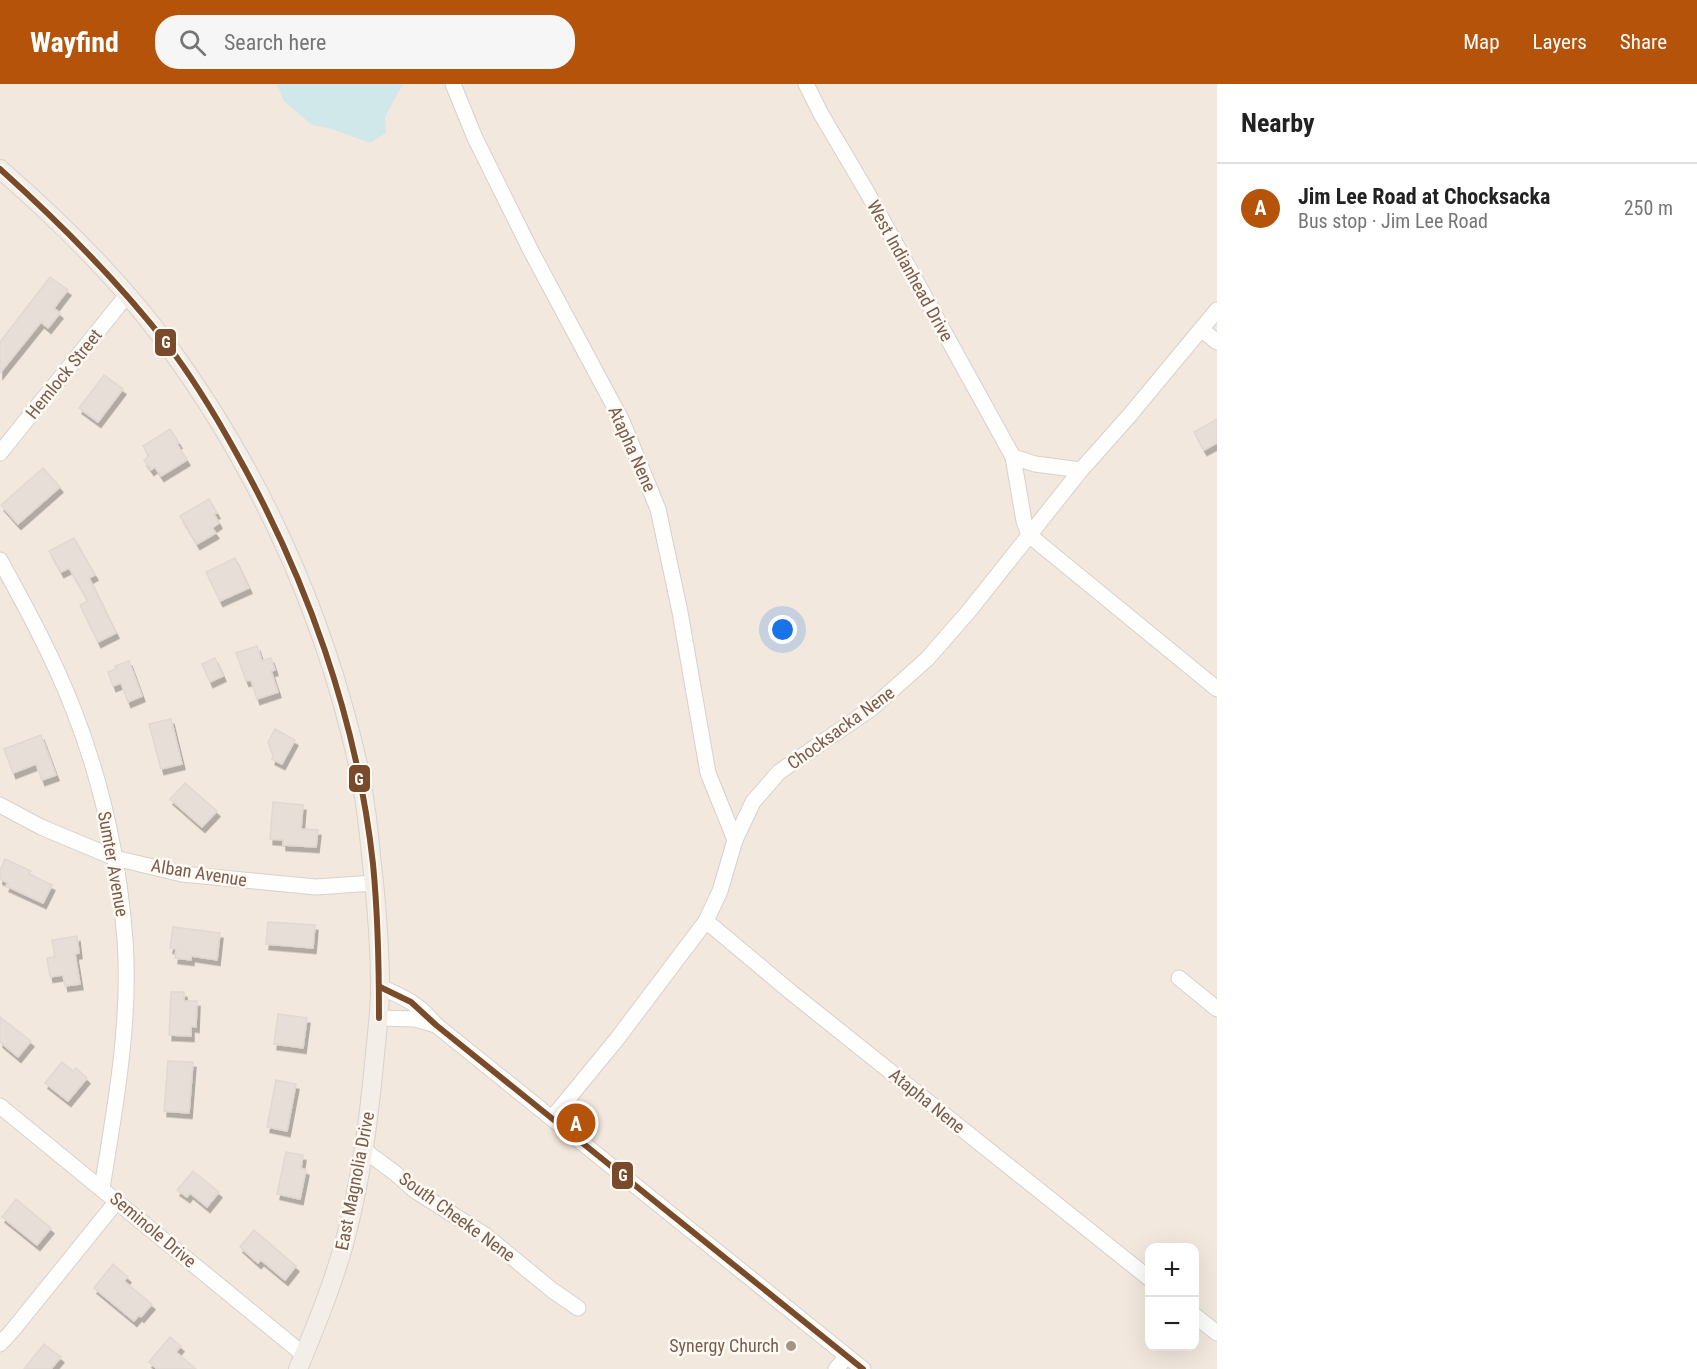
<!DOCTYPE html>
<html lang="en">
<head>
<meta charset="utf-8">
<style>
  :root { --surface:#fff; --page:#f6f6f6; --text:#222; --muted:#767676; --line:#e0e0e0; --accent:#b45309 }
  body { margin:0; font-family:"Roboto Condensed",sans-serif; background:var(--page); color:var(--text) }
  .controls { position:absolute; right:18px; bottom:18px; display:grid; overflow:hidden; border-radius:12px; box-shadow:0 6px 24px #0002 }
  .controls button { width:54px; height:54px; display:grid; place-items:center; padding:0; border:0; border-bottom:2px solid var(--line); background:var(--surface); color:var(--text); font:30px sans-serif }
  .you { position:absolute; left:783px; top:546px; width:21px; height:21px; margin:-15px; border:4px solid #fff; border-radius:50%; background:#1a73e8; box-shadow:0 0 0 9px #1a73e833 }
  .badge { display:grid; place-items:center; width:39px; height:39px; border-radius:50%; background:var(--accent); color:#fff; font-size:20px; font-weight:700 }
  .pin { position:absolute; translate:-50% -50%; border:3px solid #fff; box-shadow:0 2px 6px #0006 }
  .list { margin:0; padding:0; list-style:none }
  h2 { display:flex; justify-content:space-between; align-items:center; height:78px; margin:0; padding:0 24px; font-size:26px }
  h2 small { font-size:20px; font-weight:400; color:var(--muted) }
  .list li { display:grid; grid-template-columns:39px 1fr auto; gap:18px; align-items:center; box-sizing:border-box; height:90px; padding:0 24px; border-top:2px solid var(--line) }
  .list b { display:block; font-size:22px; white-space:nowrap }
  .list p { margin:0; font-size:20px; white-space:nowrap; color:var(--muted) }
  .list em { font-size:20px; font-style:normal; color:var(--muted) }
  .icon { flex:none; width:33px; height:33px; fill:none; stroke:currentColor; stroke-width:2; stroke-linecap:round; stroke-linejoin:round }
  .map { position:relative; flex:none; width:1217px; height:1285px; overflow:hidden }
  header { display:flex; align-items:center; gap:36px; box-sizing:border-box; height:84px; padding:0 30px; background:var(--accent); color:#fff }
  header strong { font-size:28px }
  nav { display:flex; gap:33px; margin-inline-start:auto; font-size:21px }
  .search { width:420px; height:54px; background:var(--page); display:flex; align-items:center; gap:15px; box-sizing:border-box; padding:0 21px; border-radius:24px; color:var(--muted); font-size:22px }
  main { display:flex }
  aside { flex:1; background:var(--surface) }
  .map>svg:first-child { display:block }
  .residential { fill:#f2e8de; fill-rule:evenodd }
  .water { fill:#d0e8ea }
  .building { fill:#e6ded7; stroke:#e2d8d2; stroke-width:1.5; filter:url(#shadow) }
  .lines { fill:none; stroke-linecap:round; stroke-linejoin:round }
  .minor-casing { stroke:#d7d1cb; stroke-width:17 }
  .major-casing { stroke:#dad1cc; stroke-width:20 }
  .minor { stroke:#fefefd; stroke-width:15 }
  .major { stroke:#f3eee8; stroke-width:18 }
  .bus-1-casing { stroke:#fffaf3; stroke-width:10 }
  .bus-1 { stroke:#7a4b2a; stroke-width:6 }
  .poi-dot { fill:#a69286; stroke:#fffaf3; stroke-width:2 }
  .labels { text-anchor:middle; stroke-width:5; stroke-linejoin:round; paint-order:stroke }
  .street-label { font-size:18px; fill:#7a5c4d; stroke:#fffaf3 }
  .poi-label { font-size:18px; fill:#7a5c4d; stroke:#fffaf3; text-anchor:end }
  .line-badge { stroke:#fffaf3; stroke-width:2 }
  .badge-label { font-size:16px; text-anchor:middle; font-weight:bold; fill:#fff }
</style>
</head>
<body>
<header>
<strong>Wayfind</strong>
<div class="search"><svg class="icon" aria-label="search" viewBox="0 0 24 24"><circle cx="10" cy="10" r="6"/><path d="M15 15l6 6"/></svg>Search here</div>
<nav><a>Map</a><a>Layers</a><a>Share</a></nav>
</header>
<main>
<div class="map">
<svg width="1217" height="1285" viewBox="0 0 1217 1285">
  <defs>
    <filter id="shadow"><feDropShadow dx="3" dy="5.5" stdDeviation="0" flood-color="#0004"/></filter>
  </defs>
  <rect width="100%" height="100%" fill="#f9f5f0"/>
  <!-- residential -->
  <path class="residential" d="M0 0H1217V1285H0ZM1150 1164H1194V1262H1150Z"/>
  <!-- water -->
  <path class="water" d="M277 0H403L385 33 386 49 370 59 332 45 312 41 284 17Z"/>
  <!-- building -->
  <g class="building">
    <path d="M50 193 68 206 54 224 60 229 48 244 41 238 0 289V258Z"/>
    <path d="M104 291 123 305 98 338 79 324Z"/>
    <path d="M1217 335V359L1204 366 1194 348Z"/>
    <path d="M170 345 179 359 177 360 187 376 161 392 155 383 151 386 144 376 149 372 143 362Z"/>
    <path d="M43 384 60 403 18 440 1 421Z"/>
    <path d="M209 415 217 429 214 430 219 439 212 444 216 449 197 460 180 432Z"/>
    <path d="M74 454 95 491 89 494 116 549 98 558 80 521 88 517 69 484 61 488 49 467Z"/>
    <path d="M235 474 249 504 220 517 206 488Z"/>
    <path d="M257 562 262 577 271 574 275 586 271 587 278 608 257 615 251 596 246 597 236 569Z"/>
    <path d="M215 574 223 592 210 598 202 580Z"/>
    <path d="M129 577 142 612 128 618 121 599 113 602 108 588 116 585 115 582Z"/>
    <path d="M171 635 182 680 161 685 149 640Z"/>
    <path d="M275 645 295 656 282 680 272 675 273 672 268 658Z"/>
    <path d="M41 651 56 691 42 696 36 680 13 689 4 665Z"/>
    <path d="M185 699 217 727 202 743 170 715Z"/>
    <path d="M273 718 303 721 301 745 318 746 316 763 283 761V756L270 755Z"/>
    <path d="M5 775 31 787 29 790 52 801 43 819 6 802 8 799 0 795V787Z"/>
    <path d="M268 838 315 841 313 864 266 860Z"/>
    <path d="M173 843 220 849 217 876 191 872V876L175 874 176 865 170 864Z"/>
    <path d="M77 852 79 869 75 870 80 900 65 902 63 891 50 893 47 874 55 873 52 856Z"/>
    <path d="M171 908H184V917H197L196 943 191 942V952L169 951Z"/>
    <path d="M278 930 307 934 303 964 274 960Z"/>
    <path d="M0 933 31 957 18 973 0 958Z"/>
    <path d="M168 977 193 978 189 1029 164 1027Z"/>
    <path d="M62 978 73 987 76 984 87 994 68 1017 45 999Z"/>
    <path d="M276 996 296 1000 287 1047 267 1043Z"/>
    <path d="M286 1068 303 1071 301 1084 306 1086 300 1115 277 1110Z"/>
    <path d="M193 1087 219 1108 207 1123 190 1109 187 1113 177 1106Z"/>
    <path d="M16 1115 51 1144 37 1161 2 1133Z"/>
    <path d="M254 1146 296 1182 285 1196 261 1176 258 1179 240 1163Z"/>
    <path d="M113 1180 128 1193 124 1197 152 1220 141 1233 139 1231 134 1237 94 1204Z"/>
    <path d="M170 1253 181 1262 176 1268 196 1285H157L149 1278Z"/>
    <path d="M44 1260 61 1273 51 1285H24Z"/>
  </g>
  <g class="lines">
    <!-- minor casing -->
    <g class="minor-casing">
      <g id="minor">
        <path d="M453 0 475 54 531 167 622 337 658 425 680 528 708 689 735 756"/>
        <path d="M806 0 821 30 867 108 1013 373 1024 437 1029 451 1217 605"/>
        <path d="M1201 245 1217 258"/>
        <path d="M0 369 127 211"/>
        <path d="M1013 373 1035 380 1081 386"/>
        <path d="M0 476C27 525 54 575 74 627 102 699 119 778 125 856 131 937 115 1024 102 1104"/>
        <path d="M0 721 41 743 115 774 182 790 316 803 374 799"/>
        <path d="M706 837 792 909 1150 1195"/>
        <path d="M1179 894 1217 925"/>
        <path d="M380 903C404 913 419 920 436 941L863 1285"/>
        <path d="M379 934 415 935 436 941"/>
        <path d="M0 1022 304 1271"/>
        <path d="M553 1033 617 955 706 837 720 807 735 756 753 718 779 688 872 624 927 575 969 527 1081 386 1129 332 1217 226"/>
        <path d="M364 1066 395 1089 414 1106 485 1151 552 1206 578 1224"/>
        <path d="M1194 1231 1217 1249"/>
        <path d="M0 1260 12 1247 117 1117"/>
        <path d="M836 1285 847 1272"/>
      </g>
    </g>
    <!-- major casing -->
    <g class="major-casing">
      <path id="major" d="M0 85C62 139 121 197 169 263 258 385 322 525 356 672 364 705 368 738 371 771 376 814 380 860 380 904 380 926 377 948 375 970 369 1034 361 1098 344 1160 332 1203 315 1244 298 1285"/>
    </g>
    <!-- minor -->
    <use href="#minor" class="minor"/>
    <!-- major -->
    <use href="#major" class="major"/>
    <!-- bus-1 casing -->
    <g class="bus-1-casing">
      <g id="bus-1">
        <path d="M0 85C60 139 117 196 167 260 192 293 214 329 234 365 306 492 357 634 373 780 378 831 379 882 379 934"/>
        <path d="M380 903 411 918 436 941 863 1285"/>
      </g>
    </g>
    <!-- bus-1 -->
    <use href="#bus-1" class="bus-1"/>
  </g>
  <!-- markers -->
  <circle class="poi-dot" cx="791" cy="1262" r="6"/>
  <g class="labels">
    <!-- street labels -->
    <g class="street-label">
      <text transform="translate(910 187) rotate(61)" y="6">West Indianhead Drive</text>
      <text transform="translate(64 290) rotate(-51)" y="6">Hemlock Street</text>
      <text transform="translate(632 365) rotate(66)" y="6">Atapha Nene</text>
      <text transform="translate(841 644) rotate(-36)" y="6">Chocksacka Nene</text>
      <text transform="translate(113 780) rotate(80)" y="6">Sumter Avenue</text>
      <text transform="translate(199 789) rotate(9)" y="6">Alban Avenue</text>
      <text transform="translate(927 1017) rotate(39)" y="6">Atapha Nene</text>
      <text transform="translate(355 1097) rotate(-79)" y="6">East Magnolia Drive</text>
      <text transform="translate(457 1133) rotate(36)" y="6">South Cheeke Nene</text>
      <text transform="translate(153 1146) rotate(40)" y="6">Seminole Drive</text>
    </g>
    <!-- poi labels -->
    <g class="poi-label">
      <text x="779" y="1268">Synergy Church</text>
    </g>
  </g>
  <g class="line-badge">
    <rect x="154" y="244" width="23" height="29" rx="6" fill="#7a4b2a"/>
    <rect x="348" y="680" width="23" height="29" rx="6" fill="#7a4b2a"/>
    <rect x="611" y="1077" width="23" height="29" rx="6" fill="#7a4b2a"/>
  </g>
  <g class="badge-label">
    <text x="166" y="264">G</text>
    <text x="359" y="701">G</text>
    <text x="623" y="1097">G</text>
  </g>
</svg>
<div class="controls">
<button>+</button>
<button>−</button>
</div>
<div class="you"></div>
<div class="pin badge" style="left:576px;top:1039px">A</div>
</div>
<aside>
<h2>Nearby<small></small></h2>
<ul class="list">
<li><span class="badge">A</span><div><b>Jim Lee Road at Chocksacka</b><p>Bus stop · Jim Lee Road</p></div><em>250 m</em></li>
</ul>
</aside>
</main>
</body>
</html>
